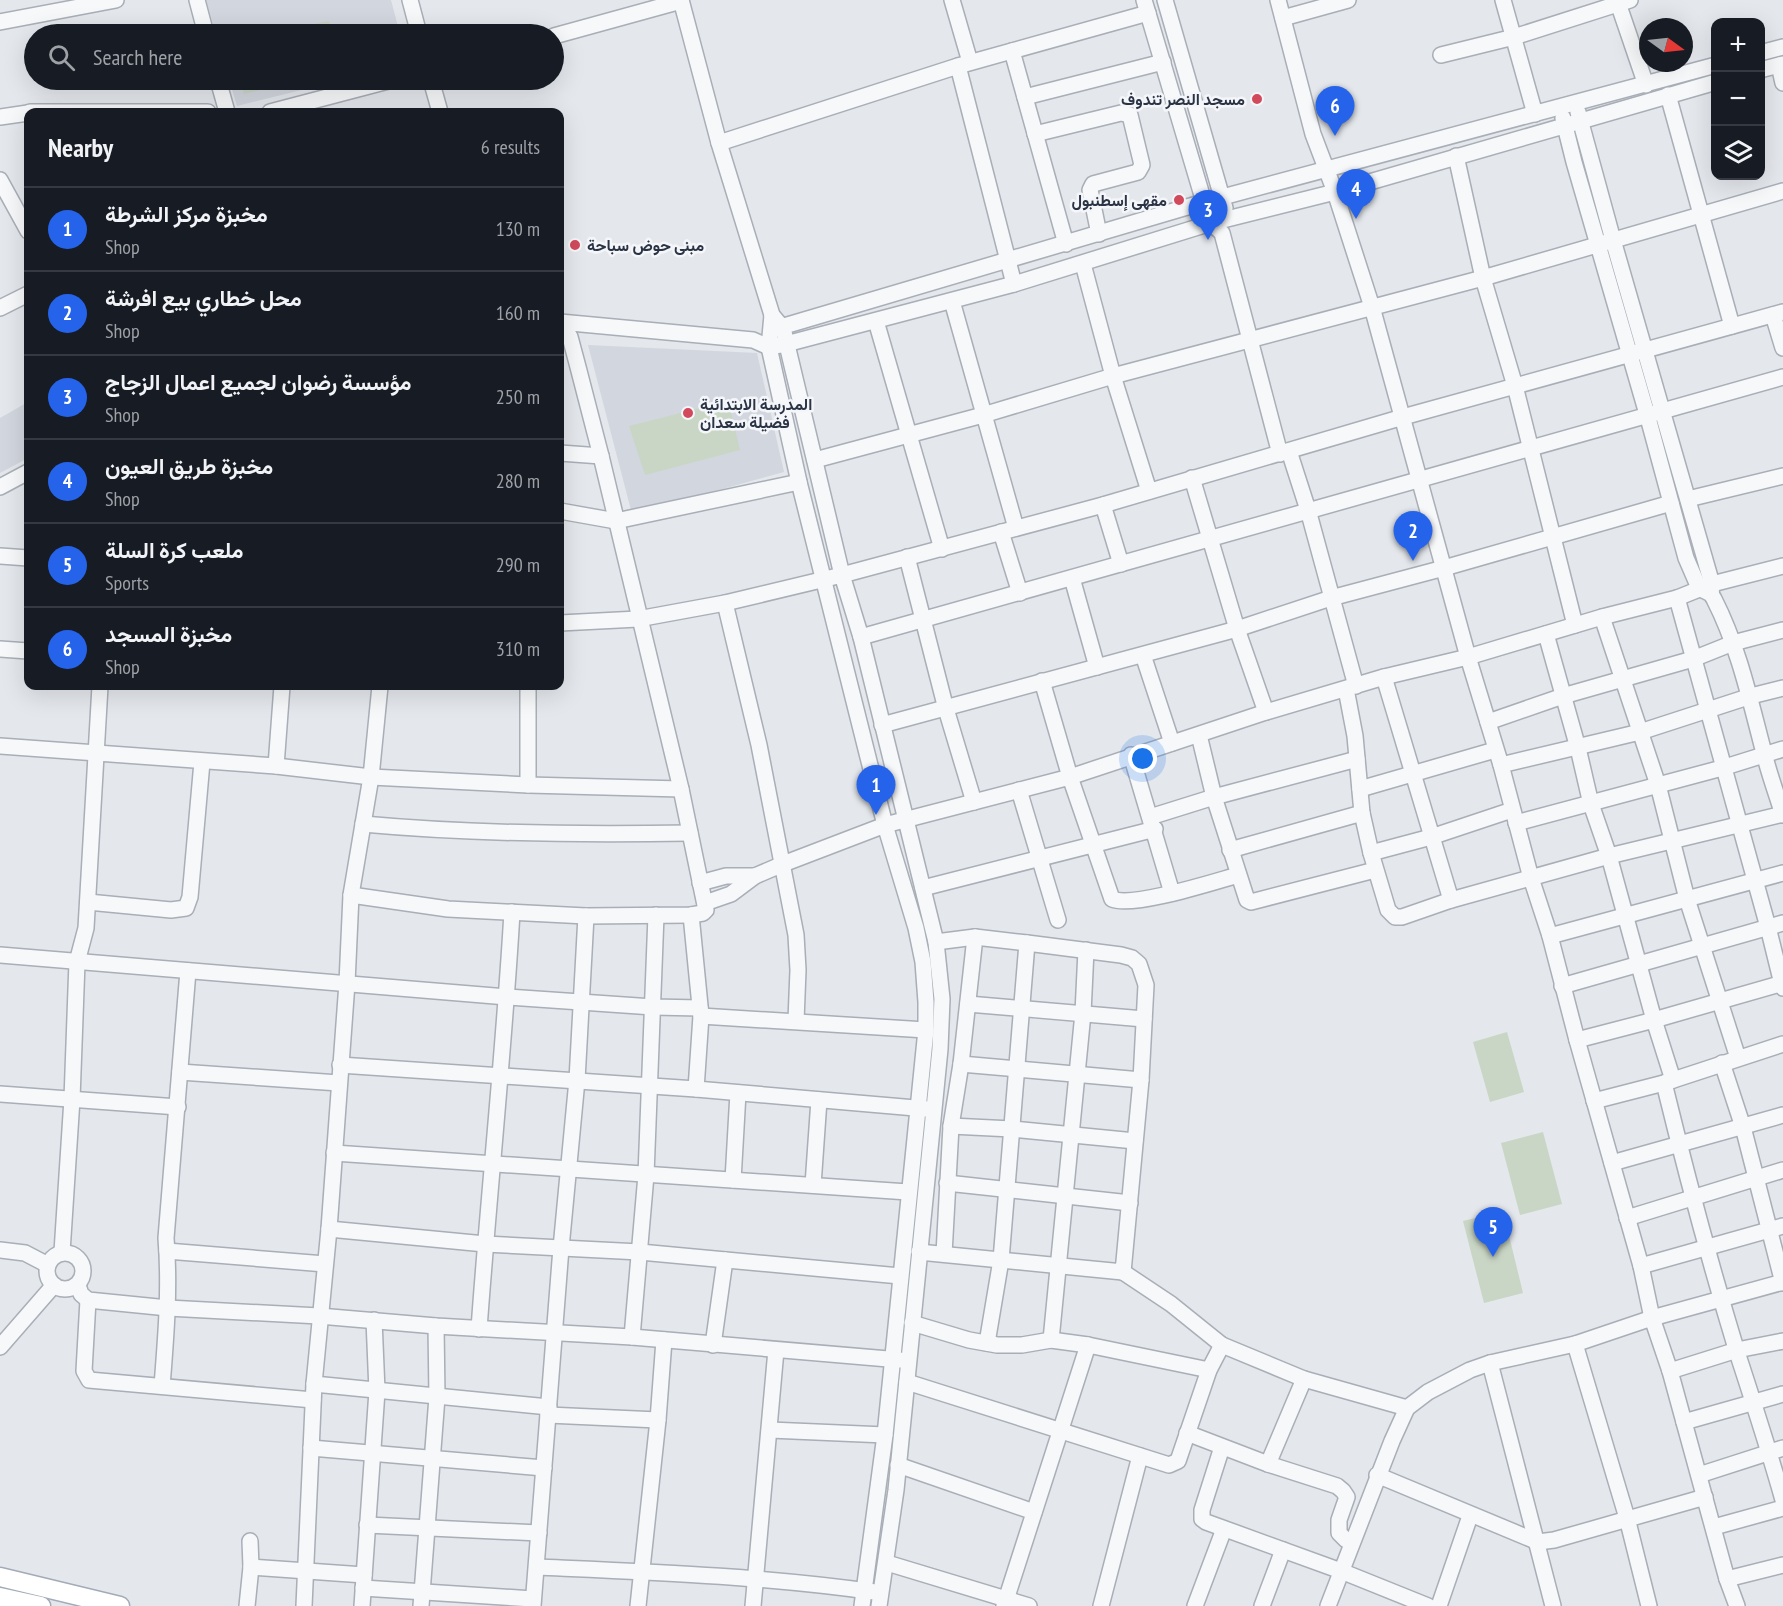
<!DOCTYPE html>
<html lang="en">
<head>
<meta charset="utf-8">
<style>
  :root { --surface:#171b24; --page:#20242c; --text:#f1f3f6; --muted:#9ea1a6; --line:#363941; --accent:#2563eb }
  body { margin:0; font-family:"PT Sans Narrow",Vazirmatn,sans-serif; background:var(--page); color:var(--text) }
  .controls { position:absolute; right:18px; top:18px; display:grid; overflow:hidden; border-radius:12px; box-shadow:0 6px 24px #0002 }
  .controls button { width:54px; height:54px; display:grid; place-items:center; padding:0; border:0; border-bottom:2px solid var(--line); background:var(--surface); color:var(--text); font:30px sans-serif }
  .compass { position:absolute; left:1639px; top:18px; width:54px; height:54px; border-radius:50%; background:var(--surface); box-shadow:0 6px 24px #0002; rotate:105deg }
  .you { position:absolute; left:1143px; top:759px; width:21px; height:21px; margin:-15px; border:4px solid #fff; border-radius:50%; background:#1a73e8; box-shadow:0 0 0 9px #1a73e833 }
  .badge { display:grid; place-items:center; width:39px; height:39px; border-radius:50%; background:var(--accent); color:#fff; font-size:20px; font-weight:700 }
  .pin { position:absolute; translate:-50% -50px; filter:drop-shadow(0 2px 3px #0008) }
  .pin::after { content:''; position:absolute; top:32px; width:21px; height:18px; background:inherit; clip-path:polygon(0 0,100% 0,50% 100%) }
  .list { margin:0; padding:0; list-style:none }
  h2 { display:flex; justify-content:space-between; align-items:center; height:78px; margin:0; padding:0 24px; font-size:26px }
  h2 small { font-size:20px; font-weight:400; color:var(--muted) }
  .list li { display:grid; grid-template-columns:39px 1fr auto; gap:18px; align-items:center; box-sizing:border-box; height:84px; padding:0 24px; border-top:2px solid var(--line) }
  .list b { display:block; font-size:22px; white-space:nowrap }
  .list p { margin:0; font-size:20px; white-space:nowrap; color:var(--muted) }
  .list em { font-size:20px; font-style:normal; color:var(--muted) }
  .icon { flex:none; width:33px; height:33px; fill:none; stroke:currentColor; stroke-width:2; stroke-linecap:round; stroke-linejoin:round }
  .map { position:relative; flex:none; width:1783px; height:1606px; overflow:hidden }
  .search { position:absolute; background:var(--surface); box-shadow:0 6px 24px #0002; left:24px; top:24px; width:540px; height:66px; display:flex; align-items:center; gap:15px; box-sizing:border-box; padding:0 21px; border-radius:33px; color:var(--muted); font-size:22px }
  .panel { position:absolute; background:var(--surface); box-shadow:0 6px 24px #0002; left:24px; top:108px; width:540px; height:582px; border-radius:12px }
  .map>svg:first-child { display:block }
  .built { fill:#d2d6de }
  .park { fill:#c9d6c5 }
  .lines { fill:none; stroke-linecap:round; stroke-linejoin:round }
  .minor-casing { stroke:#a9aeb7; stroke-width:18 }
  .major-casing { stroke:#a3abb8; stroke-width:21 }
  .minor { stroke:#f7f8fa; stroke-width:15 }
  .major { stroke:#fff; stroke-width:18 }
  .poi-dot { fill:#d1495b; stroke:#f4f6f9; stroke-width:2 }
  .labels { text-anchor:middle; stroke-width:5; stroke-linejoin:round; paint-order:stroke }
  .poi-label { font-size:16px; font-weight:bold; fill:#2b3445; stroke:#f4f6f9; text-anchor:end }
</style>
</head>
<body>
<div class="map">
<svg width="1783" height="1606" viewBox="0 0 1783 1606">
  <rect width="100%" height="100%" fill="#e4e7ec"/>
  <!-- built -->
  <g class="built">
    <path d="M206 0H391L400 34H216Z"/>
    <path d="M229 80H342L237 106Z"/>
    <path d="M588 345 757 353 784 472 632 514Z"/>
    <path d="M28 402V458L0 473V418Z"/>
  </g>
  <!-- park -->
  <g class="park">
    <path d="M329 21 332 34H267Z"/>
    <path d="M241 80H301L244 94Z"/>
    <path d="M728 401 740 450 645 475 629 426Z"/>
    <path d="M1507 1032 1524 1092 1490 1102 1473 1042Z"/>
    <path d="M1543 1132 1562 1204 1520 1215 1501 1143Z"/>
    <path d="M1503 1211 1523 1293 1484 1303 1463 1221Z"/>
  </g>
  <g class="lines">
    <!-- minor casing -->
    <g class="minor-casing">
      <g id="minor">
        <path d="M197 0 206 34"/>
        <path d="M410 0 419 34"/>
        <path d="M681 0 719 143 772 315 783 328 842 575 861 637 936 942 942 999 940 1049 896 1490 879 1606"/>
        <path d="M952 0 970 62"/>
        <path d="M1144 0 1204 202 1211 223 1222 233 1280 454"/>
        <path d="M1165 0 1225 208"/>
        <path d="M1278 0 1313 134 1335 192 1372 307 1468 657 1501 765 1531 878 1550 936 1577 1040 1641 1266 1652 1318 1670 1371 1727 1579 1737 1606"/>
        <path d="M1503 0 1535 114"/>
        <path d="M1617 0 1646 85"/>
        <path d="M1283 18 1348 0"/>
        <path d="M0 22 116 0"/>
        <path d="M554 36 681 1"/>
        <path d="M1012 51 1066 244"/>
        <path d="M1760 53 1783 47"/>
        <path d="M1441 55 1514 37 1630 0"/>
        <path d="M1779 65 1783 83"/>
        <path d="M958 66 1014 284"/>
        <path d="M1760 70 1783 64"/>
        <path d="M218 80 227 112"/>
        <path d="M431 80 440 112"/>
        <path d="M1668 95 1732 326"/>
        <path d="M1025 97 1163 62"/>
        <path d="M30 112H208"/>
        <path d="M270 112 392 80"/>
        <path d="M1578 112 1613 240 1712 584 1711 594"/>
        <path d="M0 117 28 113"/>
        <path d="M1563 118 1574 162 1647 414 1686 558 1699 588 1711 594 1714 599C1739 648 1750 700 1764 753 1769 774 1777 795 1783 815"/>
        <path d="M1035 134 1121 113 1130 115 1142 165 1138 172 1093 184 1090 190 1099 234"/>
        <path d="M719 143 958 66 1148 13"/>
        <path d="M1456 156 1483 278 1515 386 1575 625"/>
        <path d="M0 180 28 231"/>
        <path d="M1083 264 1113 376 1149 491"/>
        <path d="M952 301 1016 528"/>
        <path d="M0 308 28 294"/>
        <path d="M772 315 769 347 799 482 885 825 916 928 923 962 926 1002V1030L885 1435 862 1606"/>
        <path d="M1773 315 1783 348"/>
        <path d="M876 321 942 549"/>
        <path d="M560 322 753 340 769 347 786 344 1014 284 1211 223 1335 192 1716 82"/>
        <path d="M774 329 1204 202 1716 65"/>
        <path d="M1289 451 1308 510 1356 686"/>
        <path d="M560 453 601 456"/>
        <path d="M815 460 983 415 1113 376 1483 278 1783 191"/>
        <path d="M1192 478 1237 629 1266 712"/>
        <path d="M0 487 28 472"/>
        <path d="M1688 499 1783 476"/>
        <path d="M1103 505 1121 564"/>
        <path d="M560 511 616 521 799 482"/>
        <path d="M1001 532 1020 593"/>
        <path d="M0 556 28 558"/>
        <path d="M907 557 946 709 974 802"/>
        <path d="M1072 578 1097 667"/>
        <path d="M1677 598 1768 927 1783 988"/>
        <path d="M725 603 759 745 796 935 798 970 796 1021"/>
        <path d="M1602 617 1658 785 1687 899 1738 1058"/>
        <path d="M560 623 638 619 725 603 842 575 1103 505 1403 417 1783 312"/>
        <path d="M1546 634 1578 748 1591 804 1609 856 1654 1020 1673 1080"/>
        <path d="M861 637 1783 377"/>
        <path d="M0 649 28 651"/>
        <path d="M1143 655 1172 743"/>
        <path d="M1384 677 1451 900"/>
        <path d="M1042 681 1070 777 1112 899C1133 908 1213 882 1238 875"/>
        <path d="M1346 689 1355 736 1362 813 1371 853 1388 910 1395 917H1402L1451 900 1609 856 1783 814"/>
        <path d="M1488 722 1563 696 1693 659 1733 643 1783 630"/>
        <path d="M882 725 1237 629 1331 598 1444 568 1671 503"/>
        <path d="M1199 735 1214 797 1247 900 1251 902 1375 870"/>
        <path d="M0 746 276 766 371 777 528 785 681 789"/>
        <path d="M1131 755 1172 893"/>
        <path d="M1501 765 1640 732 1751 696 1783 688"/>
        <path d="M276 766 282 686"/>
        <path d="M528 785V686"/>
        <path d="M1360 789 1495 750"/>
        <path d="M1019 790 1058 920"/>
        <path d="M1150 817 1214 797 1357 759"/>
        <path d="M1516 823 1722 768 1783 749"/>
        <path d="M363 824C472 834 580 835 690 833"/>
        <path d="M1230 850 1362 813"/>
        <path d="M1371 853 1431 837 1512 810"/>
        <path d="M700 883 726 876H755"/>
        <path d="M923 888 1155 829"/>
        <path d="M351 895 448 909 586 916 691 915 703 913 706 910 681 789 601 456 578 367 570 337 562 323"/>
        <path d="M88 902 171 910 186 908 190 897 202 762"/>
        <path d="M705 903 731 894 755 876 783 864 885 825 1070 777 1266 712 1384 677 1468 657 1602 617 1677 598 1712 584 1783 566"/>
        <path d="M691 915 701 1016 696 1089"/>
        <path d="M1550 936 1783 873"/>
        <path d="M0 955 507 997 653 1007 700 1008"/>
        <path d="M1562 986 1783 923"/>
        <path d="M968 1004 1144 1019"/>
        <path d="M701 1016 926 1030"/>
        <path d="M1577 1040 1654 1020 1783 983"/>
        <path d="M1722 1063 1743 1127 1783 1283"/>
        <path d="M961 1064 1141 1080"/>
        <path d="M340 1065 696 1089 927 1109"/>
        <path d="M180 1072 339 1083"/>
        <path d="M1664 1083C1686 1173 1710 1263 1737 1352 1753 1401 1769 1450 1783 1500"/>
        <path d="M0 1094 178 1107"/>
        <path d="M1594 1101 1664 1083 1783 1044"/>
        <path d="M951 1126 1012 1129 1135 1141"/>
        <path d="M334 1153 908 1192"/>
        <path d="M1612 1163 1783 1115"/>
        <path d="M733 1180 738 1093"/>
        <path d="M947 1183 1130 1203"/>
        <path d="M813 1185 819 1100"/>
        <path d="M1627 1218 1783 1170"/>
        <path d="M329 1229 485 1244 640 1252 900 1276"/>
        <path d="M0 1250 25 1253 48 1265"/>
        <path d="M167 1251 325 1264"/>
        <path d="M62 1252 72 1099 77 962 86 928 100 686"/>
        <path d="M919 1252 1123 1272 1141 1080 1146 985 1139 964 1132 958 1121 955 1027 943 975 937 936 942"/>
        <circle cx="65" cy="1271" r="18"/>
        <path d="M944 1254 951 1126 961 1064 975 937"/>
        <path d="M1641 1266 1783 1226"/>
        <path d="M1123 1272 1171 1304 1222 1345 1304 1379 1407 1408"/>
        <path d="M78 1285 81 1294 88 1300 168 1308 319 1316 436 1326 632 1337 900 1360"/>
        <path d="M88 1300 84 1371 89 1380 313 1400"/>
        <path d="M912 1323 969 1340 997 1345H1022L1051 1340 1088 1345 1209 1370"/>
        <path d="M479 1329C489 1190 504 1051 512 912"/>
        <path d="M632 1337 646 1175 656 915"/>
        <path d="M1051 1340 1083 1013 1086 950"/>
        <path d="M987 1343 1001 1260 1027 943"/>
        <path d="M1575 1344 1627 1518 1649 1606"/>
        <path d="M713 1345 725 1260"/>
        <path d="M0 1347 54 1285"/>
        <path d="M1490 1363 1553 1606"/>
        <path d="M1670 1371 1737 1350 1783 1341"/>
        <path d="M907 1382 1169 1465 1178 1461 1209 1370 1222 1345"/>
        <path d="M314 1384 549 1407"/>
        <path d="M162 1386C166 1336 170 1288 166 1238L188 971"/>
        <path d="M548 1415 658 1420"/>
        <path d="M1684 1422 1783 1394"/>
        <path d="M770 1430 885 1435"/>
        <path d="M1187 1433 1268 1464 1337 1486 1343 1491 1347 1497 1339 1520V1533L1346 1540 1352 1542"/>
        <path d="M1222 1447 1202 1510V1519L1206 1522 1341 1571 1428 1606"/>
        <path d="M311 1448 544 1468"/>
        <path d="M1268 1464 1304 1379"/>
        <path d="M898 1465 1034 1512"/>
        <path d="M1377 1475 1538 1542 1554 1540 1705 1497"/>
        <path d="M1699 1475 1783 1448"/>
        <path d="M367 1525 539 1533"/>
        <path d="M1714 1527 1783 1508"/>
        <path d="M887 1563 1029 1606"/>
        <path d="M251 1567 364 1575"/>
        <path d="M537 1567C649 1572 763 1576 875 1592"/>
        <path d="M1727 1579 1783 1565"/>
        <path d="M363 1588 533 1599"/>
        <path d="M247 1606 251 1567 250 1541"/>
        <path d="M304 1606 314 1384 329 1229 347 983 351 895 371 777 380 686"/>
        <path d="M362 1606 377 1391 374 1320"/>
        <path d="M421 1606 437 1397 436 1326"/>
        <path d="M533 1606 561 1248 577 1080 586 916"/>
        <path d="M638 1606 658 1420 664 1340"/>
        <path d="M753 1606 776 1350"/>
        <path d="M1004 1606 1088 1345"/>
        <path d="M1101 1606 1140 1456"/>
        <path d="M1195 1606 1224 1529"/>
        <path d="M1262 1606 1283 1550"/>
        <path d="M1328 1606 1392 1441 1407 1408 1428 1392 1470 1370 1490 1363 1575 1344 1652 1318 1783 1282"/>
        <path d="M1439 1606 1470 1516"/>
      </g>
    </g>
    <!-- major casing -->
    <g class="major-casing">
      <g id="major">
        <path d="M0 1577 120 1606"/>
        <path d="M0 1597 41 1606"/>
      </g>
    </g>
    <!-- minor -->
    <use href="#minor" class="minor"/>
    <!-- major -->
    <use href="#major" class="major"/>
  </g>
  <!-- markers -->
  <g class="poi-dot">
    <circle cx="1257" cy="99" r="6"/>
    <circle cx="1179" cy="200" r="6"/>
    <circle cx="575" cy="245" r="6"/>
    <circle cx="688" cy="413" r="6"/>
  </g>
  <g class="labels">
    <!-- poi labels -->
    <g class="poi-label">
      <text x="1245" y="105">مسجد النصر تندوف</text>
      <text x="1167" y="206">مقهى إسطنبول</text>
      <text x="587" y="251" text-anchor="start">مبنى حوض سباحة</text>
      <text x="700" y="410" text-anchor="start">المدرسة الابتدائية<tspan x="700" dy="18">فضيلة سعدان</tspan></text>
    </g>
  </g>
</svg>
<div class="controls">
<button>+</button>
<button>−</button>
<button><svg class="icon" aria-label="layers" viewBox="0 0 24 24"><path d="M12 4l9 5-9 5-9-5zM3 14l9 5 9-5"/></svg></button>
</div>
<svg class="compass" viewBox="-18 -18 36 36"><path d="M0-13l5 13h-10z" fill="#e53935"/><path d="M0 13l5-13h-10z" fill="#9ea1a6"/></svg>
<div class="you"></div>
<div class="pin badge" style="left:876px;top:815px">1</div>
<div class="pin badge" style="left:1413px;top:561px">2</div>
<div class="pin badge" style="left:1208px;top:240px">3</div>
<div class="pin badge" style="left:1356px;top:219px">4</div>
<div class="pin badge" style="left:1493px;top:1257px">5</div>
<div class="pin badge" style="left:1335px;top:136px">6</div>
<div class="search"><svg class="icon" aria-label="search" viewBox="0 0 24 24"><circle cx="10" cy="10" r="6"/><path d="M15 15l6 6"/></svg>Search here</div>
<section class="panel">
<h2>Nearby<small>6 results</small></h2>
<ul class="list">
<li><span class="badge">1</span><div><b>مخبزة مركز الشرطة</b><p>Shop</p></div><em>130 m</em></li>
<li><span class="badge">2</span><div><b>محل خطاري بيع افرشة</b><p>Shop</p></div><em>160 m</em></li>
<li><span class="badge">3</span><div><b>مؤسسة رضوان لجميع اعمال الزجاج</b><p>Shop</p></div><em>250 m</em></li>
<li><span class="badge">4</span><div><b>مخبزة طريق العيون</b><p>Shop</p></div><em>280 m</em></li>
<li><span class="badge">5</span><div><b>ملعب كرة السلة</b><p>Sports</p></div><em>290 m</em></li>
<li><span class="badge">6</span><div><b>مخبزة المسجد</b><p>Shop</p></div><em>310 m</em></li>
</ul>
</section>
</div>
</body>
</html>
